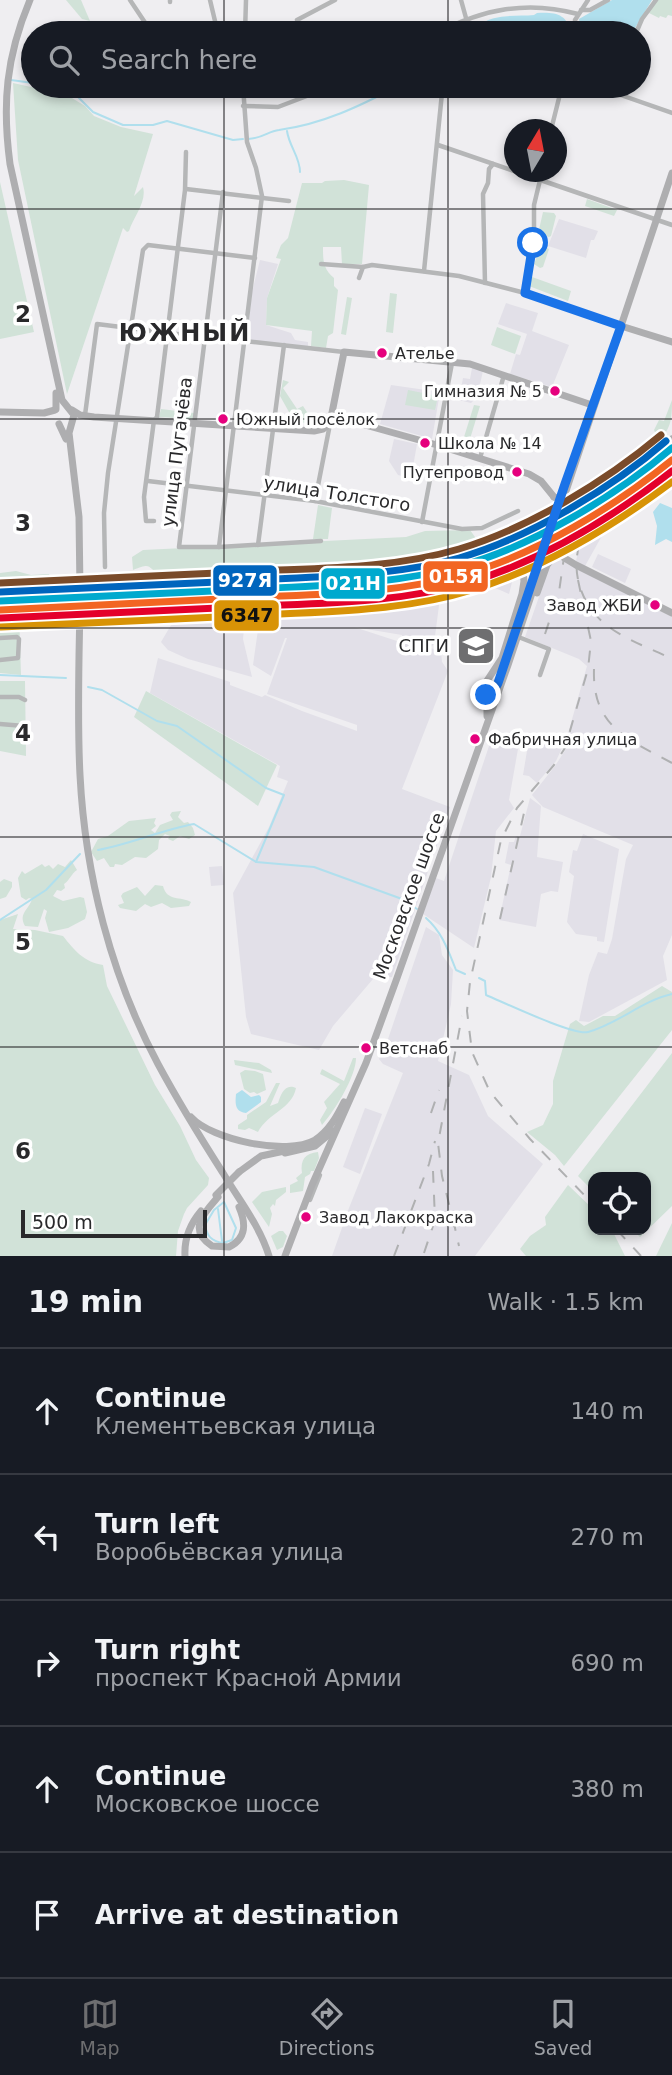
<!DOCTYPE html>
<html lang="en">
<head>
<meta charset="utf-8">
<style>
  :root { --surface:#171b24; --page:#242831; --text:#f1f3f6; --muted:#9ea1a6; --line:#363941; --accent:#6e6e70 }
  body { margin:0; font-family:"DejaVu Sans",sans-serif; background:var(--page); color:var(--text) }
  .controls { position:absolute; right:21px; bottom:21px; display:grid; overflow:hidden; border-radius:14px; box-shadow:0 4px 10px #0003 }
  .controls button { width:63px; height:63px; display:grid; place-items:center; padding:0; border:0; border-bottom:2px solid var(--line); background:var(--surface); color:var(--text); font:35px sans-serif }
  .compass { position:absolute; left:504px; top:119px; width:63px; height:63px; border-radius:50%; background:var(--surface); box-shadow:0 4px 10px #0003; rotate:10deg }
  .scale { position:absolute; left:21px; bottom:18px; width:186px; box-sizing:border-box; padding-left:7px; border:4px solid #29292b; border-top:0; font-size:19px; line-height:24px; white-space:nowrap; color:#29292b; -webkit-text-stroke:5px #fff; paint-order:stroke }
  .stop { position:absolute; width:21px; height:21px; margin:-16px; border:5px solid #1a73e8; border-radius:50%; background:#fff }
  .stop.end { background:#1a73e8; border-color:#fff; box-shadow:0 2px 7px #0008 }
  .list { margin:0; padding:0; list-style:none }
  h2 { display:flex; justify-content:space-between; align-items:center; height:91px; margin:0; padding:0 28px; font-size:30px }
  h2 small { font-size:23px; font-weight:400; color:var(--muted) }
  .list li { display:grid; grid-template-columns:46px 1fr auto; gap:21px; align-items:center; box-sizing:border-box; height:126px; padding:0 28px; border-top:2px solid var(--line) }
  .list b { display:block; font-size:26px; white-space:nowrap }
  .list p { margin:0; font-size:23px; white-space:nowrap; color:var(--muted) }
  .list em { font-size:23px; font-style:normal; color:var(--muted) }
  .icon { flex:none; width:38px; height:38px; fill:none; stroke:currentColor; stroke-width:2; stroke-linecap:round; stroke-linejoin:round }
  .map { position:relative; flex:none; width:672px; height:1256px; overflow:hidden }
  .search { position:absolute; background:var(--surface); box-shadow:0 4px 10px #0003; left:21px; right:21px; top:21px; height:77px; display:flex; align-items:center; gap:18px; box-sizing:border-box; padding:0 24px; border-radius:38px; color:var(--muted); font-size:26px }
  .sheet { height:721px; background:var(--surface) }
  nav { display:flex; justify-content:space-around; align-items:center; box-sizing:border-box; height:98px; border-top:2px solid var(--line); background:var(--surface); font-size:19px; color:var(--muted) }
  nav a { display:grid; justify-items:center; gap:4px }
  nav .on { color:var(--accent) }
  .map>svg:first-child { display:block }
  .built { fill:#e2e0e8; fill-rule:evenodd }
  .green { fill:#d1e2d8 }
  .water { fill:#b0dfed }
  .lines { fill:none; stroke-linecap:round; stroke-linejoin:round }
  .stream { stroke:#b0dfed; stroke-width:2 }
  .major-tunnel { stroke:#c7c7c9; stroke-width:7; stroke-dasharray:7 3.5; stroke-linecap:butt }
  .minor { stroke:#b5b6b7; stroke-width:4.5 }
  .major { stroke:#aeaeb0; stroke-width:7 }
  .rail { stroke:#afb0b1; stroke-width:2; stroke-dasharray:12 12; stroke-linecap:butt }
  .major-bridge { stroke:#aeaeb0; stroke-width:7 }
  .rail-1-casing { stroke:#fff; stroke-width:12 }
  .rail-2-casing { stroke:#fff; stroke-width:12 }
  .rail-3-casing { stroke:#fff; stroke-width:12 }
  .rail-4-casing { stroke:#fff; stroke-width:12 }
  .rail-5-casing { stroke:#fff; stroke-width:12 }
  .rail-6-casing { stroke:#fff; stroke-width:12 }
  .rail-1 { stroke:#00a9ce; stroke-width:7 }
  .rail-2 { stroke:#f26522; stroke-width:7 }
  .rail-3 { stroke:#0065bd; stroke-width:7 }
  .rail-4 { stroke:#e4002b; stroke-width:7 }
  .rail-5 { stroke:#7a4b2a; stroke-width:7 }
  .rail-6 { stroke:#d89306; stroke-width:7 }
  .route { stroke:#1a73e8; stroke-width:9 }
  .grid { fill:none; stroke:#29292b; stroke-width:2; stroke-opacity:0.55 }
  .bus-dot { fill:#e5007d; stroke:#fff; stroke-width:2.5 }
  .labels { text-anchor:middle; stroke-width:7; stroke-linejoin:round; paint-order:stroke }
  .bus-label { font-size:16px; fill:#29292b; stroke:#fff; text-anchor:start }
  .street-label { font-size:18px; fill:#29292b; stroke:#fff }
  .poi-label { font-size:18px; fill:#29292b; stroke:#fff; text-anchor:end }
  .district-label { font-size:24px; font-weight:bold; letter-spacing:2px; fill:#29292b; stroke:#fff }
  .grid-label { font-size:23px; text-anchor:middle; font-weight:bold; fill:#29292b; stroke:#fff; stroke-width:7; stroke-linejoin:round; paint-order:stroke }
  .line-badge { stroke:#fff; stroke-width:2.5 }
  .badge-label { font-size:19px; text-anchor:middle; font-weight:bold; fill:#fff }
  .pale-badge-label { font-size:19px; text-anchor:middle; font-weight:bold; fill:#111 }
</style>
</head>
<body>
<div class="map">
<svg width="672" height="1256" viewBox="0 0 672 1256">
  <rect width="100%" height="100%" fill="#efeef1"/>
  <!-- built -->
  <g class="built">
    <path d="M559 219 598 231 594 240H591L586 258 548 246Z"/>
    <path d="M260 260 278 264 267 298 266 325 291 333 295 340 308 342V347L247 340 252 292Z"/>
    <path d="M506 303 538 313 532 331 569 345 552 387 510 374 516 354 520 355 527 334 498 324Z"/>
    <path d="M472 368 483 371 477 397 471 403 459 400 463 378 470 379Z"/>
    <path d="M391 385 440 392 432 439 380 424Z"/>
    <path d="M394 439 417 444 411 478 398 475 389 461Z"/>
    <path d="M627 492 636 505 621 519 617 515 608 525 585 566 576 561 580 545 593 517 608 502Z"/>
    <path d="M598 554 631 569 625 583 592 567Z"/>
    <path d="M565 560 672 617V935L663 956 667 980 589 1022 579 1021 589 975 598 952 607 954 612 939 626 859 633 845 543 807 532 795 555 766 566 749 564 748 587 666 579 659 525 637 550 565 553 561Z"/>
    <path d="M501 562 516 566 509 594 482 582 484 571Z"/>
    <path d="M470 575 472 585 455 591 441 590 434 644 430 648 441 651 442 662 448 671 402 789 450 807 392 977 373 979 333 1026 319 1050 251 1034 246 1017 233 893 269 827 288 781 277 777 280 766 150 693 158 658 230 682V685L262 697 265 695 302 711 357 731V725L267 694 287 638H285L271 676 253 665 263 594 363 590ZM354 627 402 635V636L400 642Z"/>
    <path d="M212 596 247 598 243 639 252 677 188 659 168 650 161 642 183 605Z"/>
    <path d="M470 628 490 634 481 664 461 658Z"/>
    <path d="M492 737 518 749 509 800 514 808 496 831 491 877 474 948 423 914 436 878 444 881Z"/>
    <path d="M529 739 562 748 556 761 537 783 529 776 523 775Z"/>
    <path d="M530 798 541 806 537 857 563 862 558 892 551 891 541 894 536 927 499 920 511 865 505 863 509 842H514L516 836H520Z"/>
    <path d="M583 834 619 849 604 942 597 941V937L576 934 567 922 574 876 569 872 573 850 577 851Z"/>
    <path d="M222 866 224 885 211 886 209 867Z"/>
    <path d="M426 927 439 935 442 955 453 970 451 1004 438 1061 469 1075 488 1116 543 1164 475 1256H332L349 1208 403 1073 383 1064 379 1059 387 1042Z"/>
    <path d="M365 1108 382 1114 360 1174 343 1167Z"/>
  </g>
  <!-- green -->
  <g class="green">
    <path d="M66 0H81L90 21 82 19Z"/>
    <path d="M658 0H672V20V16L668 15 666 18 660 16 659 18 647 12Z"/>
    <path d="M13 83 67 95 85 106 94 116 121 127 153 134 134 196 143 187C147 202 134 216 129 231L127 232 123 228 67 394 18 160Z"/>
    <path d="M344 180 369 185 362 264H342L341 247H323C323 260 323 269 334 278V286L338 290 333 333 328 336 326 348 311 346 312 331 266 325 267 298 281 259 276 258 281 245 288 238 302 183H322L325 181Z"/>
    <path d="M0 182 34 332 0 339Z"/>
    <path d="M587 199 617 210 614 216 585 206Z"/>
    <path d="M543 212 554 213 556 216 551 236 549 237 538 234Z"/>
    <path d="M541 245 549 249 543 267 540 268 534 264Z"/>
    <path d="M532 277 571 291 568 301 529 286Z"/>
    <path d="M390 293 397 294 393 333 386 332Z"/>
    <path d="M347 297 352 298 346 335 341 334Z"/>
    <path d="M497 327 521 336 515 354 491 345Z"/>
    <path d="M283 380 289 382 283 388 297 409 303 406 316 426 304 423 289 412 280 396Z"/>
    <path d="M408 390 438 396 435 410 405 405Z"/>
    <path d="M672 400C672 415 672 431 658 439L654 430 659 420 664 421Z"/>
    <path d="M474 405 480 406 470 439 464 437Z"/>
    <path d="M161 409 194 413V419L159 417Z"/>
    <path d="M318 505 332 508 328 539H313Z"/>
    <path d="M470 530 475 537 474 542 461 548 416 556 415 566 350 574 186 577C179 576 168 577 161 574 146 569 154 561 133 570L132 557 143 550 406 537 425 531Z"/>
    <path d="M16 571 31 575 49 574 50 579 0 577V573Z"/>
    <path d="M114 601 134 604V612L132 614 112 611 95 613V602Z"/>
    <path d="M19 612 21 675 0 673V614Z"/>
    <path d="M0 681H25L26 756 0 751Z"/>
    <path d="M146 691 277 765 258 806 134 717Z"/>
    <path d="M181 811 178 817 184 823 188 822 193 828 195 835 189 839 180 836 173 841 168 839 170 836 165 834 159 840 158 849 146 858 135 857 122 865 115 864 114 867H110L104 858 97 861 91 852 98 839 108 836 129 821 156 818 154 823 156 826 151 830 155 833 160 825 173 820 170 815 172 812Z"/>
    <path d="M71 860 77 870C71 874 70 880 64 884L65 888 61 891 57 890 53 896 63 901 80 897 84 898 87 912 85 919 68 928 49 932 45 918 47 911 44 909 38 927 25 926C18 913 29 910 32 899L29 898 26 900 21 897 18 878 22 871 25 874 42 864 45 867 49 865 53 869 58 864 65 867Z"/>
    <path d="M4 879 12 882V887L6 897 0 899V882Z"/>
    <path d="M155 885 163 886C167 902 181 896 191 902L189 906 171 908 162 903 151 907 145 904 136 911 120 908 118 905 124 903 121 896 123 893 137 887 145 896Z"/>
    <path d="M18 914 13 929 35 930 63 936C74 950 84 962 103 965L107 986 155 1085 180 1126 196 1160 209 1178 208 1185 187 1208 184 1214 178 1231 176 1256H0V920Z"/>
    <path d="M662 986 672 992V1030L564 1166 555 1155 527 1132 543 1125 553 1104V1081L570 1024 576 1020 584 1026 603 1016H615Z"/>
    <path d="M672 1053V1206L640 1237 633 1230H646V1177H593V1191L578 1176Z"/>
    <path d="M353 1058H356C356 1076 336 1109 322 1125L320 1120 327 1108 324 1102 340 1084 320 1074 322 1069 344 1081Z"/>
    <path d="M234 1060 259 1063 271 1070 272 1073 235 1065Z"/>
    <path d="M245 1070 255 1071 263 1074 266 1090 257 1094 254 1092 250 1093 244 1089 240 1073Z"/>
    <path d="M276 1083H280L270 1106 278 1103C281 1094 285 1083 296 1088 292 1109 268 1113 258 1132L249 1128 245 1130 238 1129V1125L247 1119V1115L266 1102Z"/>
    <path d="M318 1152 319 1158 314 1171H311L310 1174 305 1177 303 1191 290 1193V1185L298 1181 296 1178 302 1173C300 1160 305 1153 318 1152Z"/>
    <path d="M568 1185 593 1209V1230H612L625 1256H526L520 1249 530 1236 546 1225 545 1217Z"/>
    <path d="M286 1187V1192L276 1200 275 1206 273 1204 270 1208 272 1214 269 1227 252 1202 262 1192Z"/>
    <path d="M672 1223V1256H656Z"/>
    <path d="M279 1231H283L287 1236 283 1247 277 1250 271 1236Z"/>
  </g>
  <!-- water -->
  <g class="water">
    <path d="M612 0H652L632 33H582L579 19Z"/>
    <path d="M537 13C556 12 567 14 571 33H477C482 12 516 17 534 15Z"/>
    <path d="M660 503 672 508V542L666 539 655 545 657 526 653 512Z"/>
    <path d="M242 1090 251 1097 259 1095 261 1097V1102L246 1113C235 1112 235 1104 236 1094Z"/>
  </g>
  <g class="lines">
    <!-- stream -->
    <g class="stream">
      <path d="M11 80 33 83"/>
      <path d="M45 86 65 90 78 97 93 112 123 125H153L167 121 233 140 243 139"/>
      <path d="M287 131C289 146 300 157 300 172"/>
      <path d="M248 139C264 138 268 131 279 130 323 124 360 106 398 86"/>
      <path d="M0 675 66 678"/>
      <path d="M88 687 102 690 157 721 177 726 266 788 284 795 256 862"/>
      <path d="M98 850C131 844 161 830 194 824L256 862 314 867 402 899 417 909"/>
      <path d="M426 918C442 932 448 950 456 970L465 974"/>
      <path d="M0 920 46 890 80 854"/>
      <path d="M479 978 485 981 486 995C503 1002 574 1036 588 1032 618 1024 641 1001 672 994"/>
      <path d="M224 1202 236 1228 232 1240 223 1243C211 1241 207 1236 205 1225L214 1210Z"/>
      <path d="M218 1209 222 1241"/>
    </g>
    <!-- major-tunnel -->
    <path class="major-tunnel" d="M76 590 77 606"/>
    <!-- minor -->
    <g class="minor">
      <path d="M130 0 152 33"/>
      <path d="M170 0V2"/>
      <path d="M210 0 215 21"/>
      <path d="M461 0 466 18"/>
      <path d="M581 10H590L608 0"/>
      <path d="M297 20 335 0"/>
      <path d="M245 33 246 0"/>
      <path d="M437 33C483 9 527 0 578 14"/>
      <path d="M575 33V20L588 0"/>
      <path d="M636 33 642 19 656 0"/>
      <path d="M142 86 149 95H154L167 86"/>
      <path d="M595 86 672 113"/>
      <path d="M243 106 278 107 333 86"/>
      <path d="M551 130 562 86"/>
      <path d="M438 145 514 171"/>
      <path d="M517 172 672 225"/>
      <path d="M186 189 289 201"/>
      <path d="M223 192 179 547H219L321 541"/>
      <path d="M321 264 363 267"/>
      <path d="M424 271 442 93 495 86"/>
      <path d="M359 278 363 267 372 265 459 276 525 293 621 326"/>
      <path d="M485 283 483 194 488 183 489 169 493 164"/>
      <path d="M525 293 534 235V205L542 172"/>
      <path d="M244 341 344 352"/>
      <path d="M85 415 97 324 217 339 227 338"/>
      <path d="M480 458 504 375"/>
      <path d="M148 481 315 501 462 529 482 528 518 511"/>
      <path d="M315 501 330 424"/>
      <path d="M154 521H146L144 497 154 420 157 417 185 190 186 152"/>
      <path d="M422 522 452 363"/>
      <path d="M258 545 284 345"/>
      <path d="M219 547 262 196 256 168 247 142 243 86"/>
      <path d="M105 567 104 513 108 473 143 250 148 245 255 258"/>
      <path d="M0 616H7"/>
      <path d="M0 638 17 637 19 639 18 658 0 660"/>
      <path d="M521 638 549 649 540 675"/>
      <path d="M0 697H19L25 700"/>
      <path d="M0 724 24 726"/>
      <path d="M310 1200 320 1175"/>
    </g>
    <!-- major -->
    <g class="major">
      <path d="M30 0C6 57 2 104 10 164L62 400 74 415 69 433 79 517 80 590"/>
      <path d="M621 326 672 342"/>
      <path d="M56 393V409"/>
      <path d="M72 410 80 415 94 417 314 431 323 429 336 418H340L437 445 529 474 541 481 554 497"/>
      <path d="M0 412 44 413 55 410"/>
      <path d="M330 423 344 352 470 364 592 405"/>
      <path d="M59 424 66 439"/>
      <path d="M566 501C588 503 656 456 672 439"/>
      <path d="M553 551 576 565 672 613"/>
      <path d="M537 593 547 565 554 556H561"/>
      <path d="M80 605C79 661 77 718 80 775 85 874 111 976 158 1064 178 1101 200 1137 223 1173 239 1200 260 1226 269 1256"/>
      <path d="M481 690 502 658 522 594 524 581 521 556 526 549 539 546"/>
      <path d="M481 690 487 705V716"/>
      <path d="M191 1117C212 1140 287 1156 315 1140 329 1131 337 1116 344 1102"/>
      <path d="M285 1153 315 1146 333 1131"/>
      <path d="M239 1172 261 1156 289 1150"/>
      <path d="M218 1197C204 1213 187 1230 212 1246L229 1247C247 1238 246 1223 239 1207"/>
      <path d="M185 1256C184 1238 190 1224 201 1211"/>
      <path d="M285 1256 312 1185 366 1063 397 978 508 665 672 173"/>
    </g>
    <!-- rail -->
    <g class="rail">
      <path d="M643 479 672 466"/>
      <path d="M672 483C602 474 547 554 594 613 613 636 646 646 672 659"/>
      <path d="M578 580 591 641 588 669 565 748 554 765 517 808 501 840 470 982 467 1011 472 1052 490 1092 530 1139 593 1204"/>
      <path d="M545 634 559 592 564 557 575 532"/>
      <path d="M594 669C592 727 628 739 672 763"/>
      <path d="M500 919 526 804"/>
      <path d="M431 1113 439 1090"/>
      <path d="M453 1219 459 1246"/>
      <path d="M455 1228 442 1176 438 1143 462 1016"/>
      <path d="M617 1230 641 1256"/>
      <path d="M424 1253 435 1220 433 1171"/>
      <path d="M394 1256 429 1164 435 1141"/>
    </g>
    <!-- major-bridge -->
    <g class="major-bridge">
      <path d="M554 497 566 501"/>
      <path d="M539 546 553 551"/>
      <path d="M216 1195 239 1172"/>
    </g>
    <!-- rail-1 casing -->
    <g class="rail-1-casing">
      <path id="rail-1" d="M0 601C85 597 170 593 255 589 323 585 394 585 460 566 531 547 616 496 672 448"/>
    </g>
    <!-- rail-2 casing -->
    <g class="rail-2-casing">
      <path id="rail-2" d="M0 610C87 606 173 601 260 597 328 594 399 593 465 574 537 554 614 507 672 460"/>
    </g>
    <!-- rail-3 casing -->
    <g class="rail-3-casing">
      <path id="rail-3" d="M0 592C87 588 173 584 260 580 326 576 395 576 459 558 529 538 612 488 666 441"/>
    </g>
    <!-- rail-4 casing -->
    <g class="rail-4-casing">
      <path id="rail-4" d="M1 618C88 614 175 610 261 606 330 603 401 602 467 583 541 561 612 518 672 471"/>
    </g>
    <!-- rail-5 casing -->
    <g class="rail-5-casing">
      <path id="rail-5" d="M0 583C86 579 173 575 259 571 325 568 395 568 459 549 529 528 605 482 661 435"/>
    </g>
    <!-- rail-6 casing -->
    <g class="rail-6-casing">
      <path id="rail-6" d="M1 627C88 623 175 619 261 615 331 611 405 611 472 590 544 568 612 527 672 482"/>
    </g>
    <!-- rail-1 -->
    <use href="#rail-1" class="rail-1"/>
    <!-- rail-2 -->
    <use href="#rail-2" class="rail-2"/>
    <!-- rail-3 -->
    <use href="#rail-3" class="rail-3"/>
    <!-- rail-4 -->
    <use href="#rail-4" class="rail-4"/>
    <!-- rail-5 -->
    <use href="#rail-5" class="rail-5"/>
    <!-- rail-6 -->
    <use href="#rail-6" class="rail-6"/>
  </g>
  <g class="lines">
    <!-- route -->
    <path class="route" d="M486 695 492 694 498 683 565 484 621 326 525 293 533 243"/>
  </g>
  <!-- grid -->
  <path class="grid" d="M224 0V33M448 0V33M224 86V1256M448 86V1256M0 209H672M0 419H672M0 628H672M0 837H672M0 1047H672"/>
  <!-- icons -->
  <defs>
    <g id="university-square" transform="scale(2.0125)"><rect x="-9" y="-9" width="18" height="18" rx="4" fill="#6e6e70" stroke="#fff"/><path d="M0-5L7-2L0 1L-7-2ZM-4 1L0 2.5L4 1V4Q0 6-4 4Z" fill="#fff"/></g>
  </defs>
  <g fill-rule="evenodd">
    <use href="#university-square" x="476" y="646"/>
  </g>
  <!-- markers -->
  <g class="bus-dot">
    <circle cx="382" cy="353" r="6"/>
    <circle cx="555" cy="391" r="6"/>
    <circle cx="223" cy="419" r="6"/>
    <circle cx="425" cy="443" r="6"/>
    <circle cx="517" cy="472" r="6"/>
    <circle cx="655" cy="605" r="6"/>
    <circle cx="475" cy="739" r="6"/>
    <circle cx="366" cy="1048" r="6"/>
    <circle cx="306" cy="1217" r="6"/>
  </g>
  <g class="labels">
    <!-- bus labels -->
    <g class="bus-label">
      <text x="395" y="359">Ателье</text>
      <text x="542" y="397" text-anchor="end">Гимназия № 5</text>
      <text x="236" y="425">Южный посёлок</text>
      <text x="438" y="449">Школа № 14</text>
      <text x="504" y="478" text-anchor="end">Путепровод</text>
      <text x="642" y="611" text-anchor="end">Завод ЖБИ</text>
      <text x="488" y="745">Фабричная улица</text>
      <text x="379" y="1054">Ветснаб</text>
      <text x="319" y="1223">Завод Лакокраска</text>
    </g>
    <!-- street labels -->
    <g class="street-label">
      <text transform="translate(177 452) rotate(-83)" y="6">улица Пугачёва</text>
      <text transform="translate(337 494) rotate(9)" y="6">улица Толстого</text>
      <text transform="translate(409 896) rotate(-70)" y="6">Московское шоссе</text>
    </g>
    <!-- poi labels -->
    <g class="poi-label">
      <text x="449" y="652">СПГИ</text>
    </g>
    <!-- district labels -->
    <g class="district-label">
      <text x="185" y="341">ЮЖНЫЙ</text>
    </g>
  </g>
  <g class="grid-label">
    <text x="23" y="322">2</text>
    <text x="23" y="531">3</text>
    <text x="23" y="741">4</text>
    <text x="23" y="950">5</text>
    <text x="23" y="1159">6</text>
  </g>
  <g class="line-badge">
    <rect x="422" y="560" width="67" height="33" rx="7" fill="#f26522"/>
    <rect x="212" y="564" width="66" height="33" rx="7" fill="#0065bd"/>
    <rect x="320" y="567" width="66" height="33" rx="7" fill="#00a9ce"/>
    <rect x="213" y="599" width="67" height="33" rx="7" fill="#d89306"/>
  </g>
  <g class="badge-label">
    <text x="456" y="583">015Я</text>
    <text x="245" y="587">927Я</text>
    <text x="353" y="590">021Н</text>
  </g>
  <g class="pale-badge-label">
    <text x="247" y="622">6347</text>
  </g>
</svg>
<div class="controls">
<button><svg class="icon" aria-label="locate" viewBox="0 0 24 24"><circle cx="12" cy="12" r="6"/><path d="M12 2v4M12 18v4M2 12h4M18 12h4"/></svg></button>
</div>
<svg class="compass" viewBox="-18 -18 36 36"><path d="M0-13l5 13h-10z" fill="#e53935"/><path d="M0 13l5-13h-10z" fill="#9ea1a6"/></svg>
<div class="scale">500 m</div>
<div class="stop" style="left:533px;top:243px"></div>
<div class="stop end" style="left:486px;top:695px"></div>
<div class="search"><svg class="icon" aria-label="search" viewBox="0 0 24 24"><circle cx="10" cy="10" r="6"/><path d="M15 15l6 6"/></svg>Search here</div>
</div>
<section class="sheet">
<h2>19 min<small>Walk · 1.5 km</small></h2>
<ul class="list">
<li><svg class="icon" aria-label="ahead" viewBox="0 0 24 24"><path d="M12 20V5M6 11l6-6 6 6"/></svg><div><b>Continue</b><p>Клементьевская улица</p></div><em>140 m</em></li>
<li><svg class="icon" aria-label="left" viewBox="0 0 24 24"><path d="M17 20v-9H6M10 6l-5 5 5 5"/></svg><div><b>Turn left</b><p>Воробьёвская улица</p></div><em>270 m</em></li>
<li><svg class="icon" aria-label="right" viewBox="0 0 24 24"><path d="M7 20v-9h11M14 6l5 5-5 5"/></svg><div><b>Turn right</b><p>проспект Красной Армии</p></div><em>690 m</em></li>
<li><svg class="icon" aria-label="ahead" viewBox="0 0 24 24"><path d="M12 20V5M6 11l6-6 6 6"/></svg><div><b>Continue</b><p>Московское шоссе</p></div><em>380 m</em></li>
<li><svg class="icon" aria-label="arrive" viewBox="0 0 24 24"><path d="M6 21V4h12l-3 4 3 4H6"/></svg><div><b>Arrive at destination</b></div></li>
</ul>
</section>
<nav>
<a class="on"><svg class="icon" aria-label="map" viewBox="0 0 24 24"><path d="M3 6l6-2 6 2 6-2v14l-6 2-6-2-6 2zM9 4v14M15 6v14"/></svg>Map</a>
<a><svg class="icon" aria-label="directions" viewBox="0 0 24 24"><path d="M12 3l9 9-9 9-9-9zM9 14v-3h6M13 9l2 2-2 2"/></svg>Directions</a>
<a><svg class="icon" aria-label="saved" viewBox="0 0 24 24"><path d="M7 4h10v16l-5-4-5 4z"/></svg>Saved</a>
</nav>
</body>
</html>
